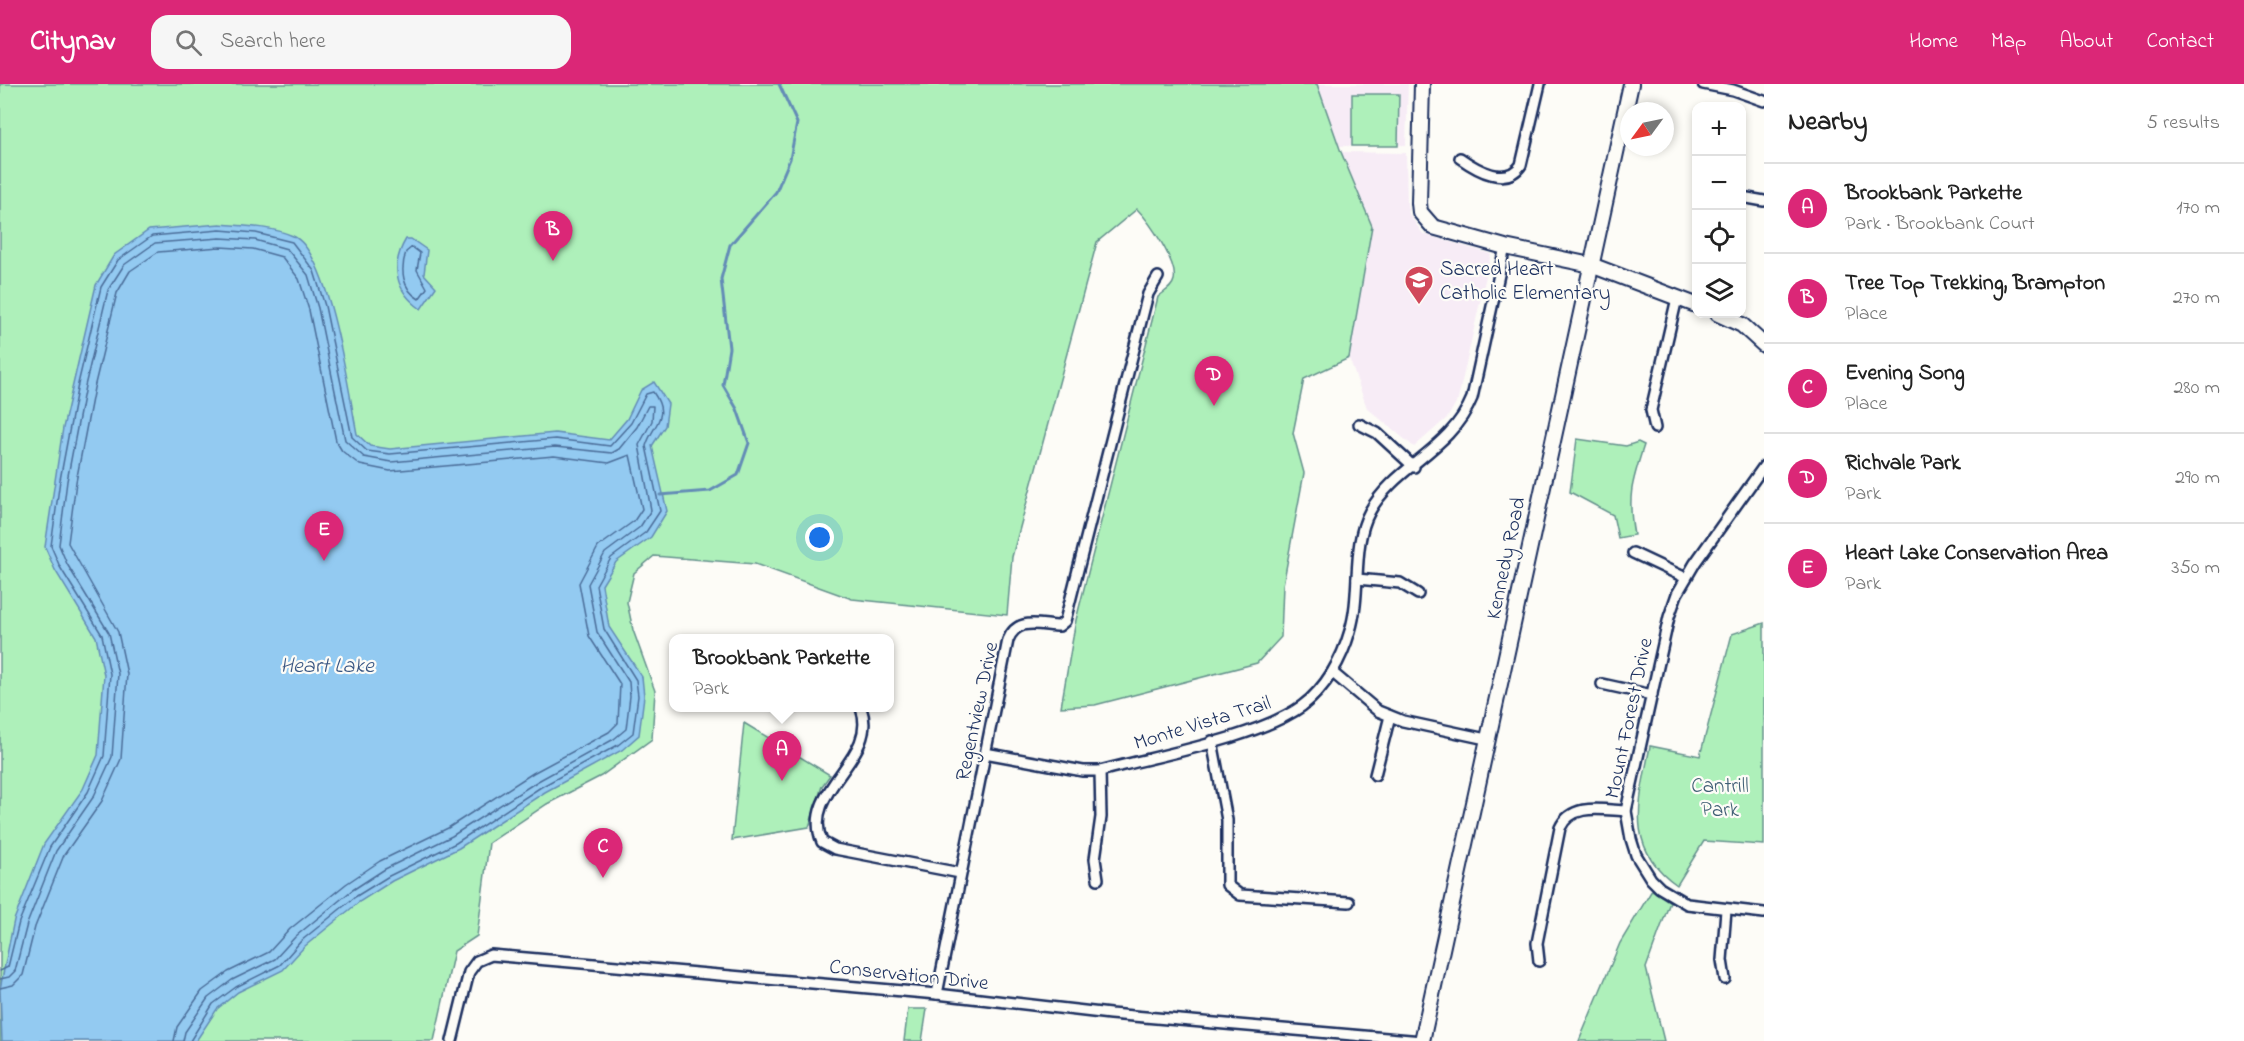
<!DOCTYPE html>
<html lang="en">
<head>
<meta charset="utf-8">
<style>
  :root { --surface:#fff; --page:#f6f6f6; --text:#222; --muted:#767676; --line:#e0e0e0; --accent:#db2777 }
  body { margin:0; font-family:"Indie Flower",sans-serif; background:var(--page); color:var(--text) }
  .controls { position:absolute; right:18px; top:18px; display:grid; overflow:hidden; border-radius:12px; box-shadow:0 3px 9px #0003 }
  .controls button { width:54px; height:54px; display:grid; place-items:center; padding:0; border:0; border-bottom:2px solid var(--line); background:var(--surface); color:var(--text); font:30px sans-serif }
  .compass { position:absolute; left:1620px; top:18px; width:54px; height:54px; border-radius:50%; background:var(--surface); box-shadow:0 3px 9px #0003; rotate:237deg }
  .you { position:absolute; left:820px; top:454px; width:21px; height:21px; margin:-15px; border:4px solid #fff; border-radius:50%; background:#1a73e8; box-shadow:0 0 0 9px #1a73e833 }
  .badge { display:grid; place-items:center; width:39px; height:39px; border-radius:50%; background:var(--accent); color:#fff; font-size:20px; font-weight:700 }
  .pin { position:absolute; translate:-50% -50px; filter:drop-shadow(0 2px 3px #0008) }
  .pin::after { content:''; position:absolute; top:32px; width:21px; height:18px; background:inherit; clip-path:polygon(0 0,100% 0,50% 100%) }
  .popup { position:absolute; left:669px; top:550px; width:225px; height:78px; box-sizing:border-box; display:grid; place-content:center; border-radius:12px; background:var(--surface); filter:drop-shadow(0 2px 4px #0005); font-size:20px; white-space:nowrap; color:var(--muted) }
  .popup b { font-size:22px; color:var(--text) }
  .popup::after { content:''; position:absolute; left:50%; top:100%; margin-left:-12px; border:12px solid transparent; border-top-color:var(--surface) }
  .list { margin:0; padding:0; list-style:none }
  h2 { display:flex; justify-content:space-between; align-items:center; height:78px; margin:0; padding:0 24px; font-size:26px }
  h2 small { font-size:20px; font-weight:400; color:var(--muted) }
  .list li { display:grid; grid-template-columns:39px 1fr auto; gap:18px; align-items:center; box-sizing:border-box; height:90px; padding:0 24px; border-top:2px solid var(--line) }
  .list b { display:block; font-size:22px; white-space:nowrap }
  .list p { margin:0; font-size:20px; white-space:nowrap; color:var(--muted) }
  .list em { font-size:20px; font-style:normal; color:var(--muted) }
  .icon { flex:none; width:33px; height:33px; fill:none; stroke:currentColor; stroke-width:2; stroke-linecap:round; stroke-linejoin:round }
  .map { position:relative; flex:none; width:1764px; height:957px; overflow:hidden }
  header { display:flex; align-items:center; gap:36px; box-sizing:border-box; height:84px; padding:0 30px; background:var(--accent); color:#fff }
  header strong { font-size:28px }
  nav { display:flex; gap:33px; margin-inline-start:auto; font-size:21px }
  .search { width:420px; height:54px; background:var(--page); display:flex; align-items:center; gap:15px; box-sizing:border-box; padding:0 21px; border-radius:18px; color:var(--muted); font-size:22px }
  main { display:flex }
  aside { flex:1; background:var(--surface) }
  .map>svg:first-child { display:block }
  .built { fill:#f7ecf6 }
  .green { fill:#aef0ba; stroke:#64908c; stroke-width:1.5 }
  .water { fill:#93caf1; stroke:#638cb6; stroke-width:1.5 }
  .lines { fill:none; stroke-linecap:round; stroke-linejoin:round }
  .shore { stroke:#4b6d99; stroke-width:1.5 }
  .stream { stroke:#638cb6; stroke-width:3 }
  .street-casing { stroke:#1b2f5e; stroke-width:14 }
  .secondary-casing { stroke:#1b2f5e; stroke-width:18 }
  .street { stroke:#fdfcf7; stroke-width:9 }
  .secondary { stroke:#fdfcf7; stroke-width:14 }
  .labels { text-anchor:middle; stroke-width:4.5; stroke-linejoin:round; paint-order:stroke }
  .poi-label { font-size:21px; fill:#1b2f5e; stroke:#fdfcf7; text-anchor:start }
  .street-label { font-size:21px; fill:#1b2f5e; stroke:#fdfcf7 }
  .park-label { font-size:21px; fill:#405f75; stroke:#fdfcf7 }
  .water-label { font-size:22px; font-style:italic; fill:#395683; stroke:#fdfcf7 }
</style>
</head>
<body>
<header>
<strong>Citynav</strong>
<div class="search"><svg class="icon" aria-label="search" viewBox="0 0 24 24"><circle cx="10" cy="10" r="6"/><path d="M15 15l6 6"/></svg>Search here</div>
<nav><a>Home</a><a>Map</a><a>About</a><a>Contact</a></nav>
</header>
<main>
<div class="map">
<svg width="1764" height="957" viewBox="0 0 1764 957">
  <rect width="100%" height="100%" fill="#fdfcf7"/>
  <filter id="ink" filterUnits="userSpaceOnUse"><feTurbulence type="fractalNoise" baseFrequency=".0167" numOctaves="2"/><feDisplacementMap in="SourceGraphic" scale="12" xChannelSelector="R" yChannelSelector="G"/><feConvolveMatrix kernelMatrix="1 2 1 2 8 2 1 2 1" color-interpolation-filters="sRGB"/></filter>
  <g filter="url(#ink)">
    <!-- built -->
    <g class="built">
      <path d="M1317 0H1408L1406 61 1339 62Z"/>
      <path d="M1341 68 1406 69 1407 121 1409 130 1423 150 1491 170 1458 315 1448 333 1414 363 1367 324 1349 274 1372 142Z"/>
    </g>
    <!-- green -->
    <g class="green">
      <path d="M0 0H1317L1341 68 1372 142 1349 274 1304 295 1293 349 1304 389 1283 501 1281 553 1257 579 1095 621 1061 623 1076 536 1158 213C1163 208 1172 205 1174 196 1178 179 1149 137 1137 125L1097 158 1012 473 1007 531 852 515 755 480 654 472 634 489 627 518 633 546 655 607 652 655 601 692 547 720 489 759 477 852 454 867 434 957H0Z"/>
      <path d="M1352 10H1399L1398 62H1352Z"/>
      <path d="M1577 355 1626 362 1638 358 1644 361C1632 398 1627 412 1634 451L1618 454 1613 431 1570 408Z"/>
      <path d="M1764 539V761L1704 757 1677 801C1623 763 1640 717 1650 662L1700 672 1732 550Z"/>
      <path d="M744 639 830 691 822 702 809 743 732 756Z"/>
      <path d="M1652 806 1670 818 1646 884 1664 957H1579L1620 859Z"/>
      <path d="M908 925H927L922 957H904Z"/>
    </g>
    <!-- water -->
    <g class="water">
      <path d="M220 140C244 142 270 142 293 152 330 168 349 310 357 350L370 362 390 365 555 349 609 356 627 335 641 306 654 298 668 320 665 342 652 362 667 427 651 453 616 478 602 501 609 543 642 593 644 612 639 651 622 666 545 708 459 764 392 797 359 818 305 862 283 886 238 908 217 925 196 957H2L0 905 14 836 44 760 83 705 98 671 104 591 96 553 55 486 45 463 63 344 96 201 114 171 149 146Z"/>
      <path d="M406 155H411L427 166 424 190 436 203 421 225C395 207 390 182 406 155Z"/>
    </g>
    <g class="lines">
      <!-- shore -->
      <g class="shore">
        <path d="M412 163 420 169 417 186 427 204 419 215C402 205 400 186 406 168Z"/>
        <path d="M0 887 8 883 19 838 50 763 88 708 104 672 110 590 102 551 60 483 51 462 60 396 78 300 101 203 118 176 152 152 220 146 256 149 292 158 314 187 325 222 352 353 367 367 390 370 555 355 610 362 631 339 646 310 653 308C671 334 653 339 646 362L660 427 646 448 611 474 596 501 604 545 636 596 638 612 633 649 618 661 541 703 456 759 389 792 355 813 301 857 280 881 236 903 213 920 190 957"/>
        <path d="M0 895 9 893 15 887 27 840 56 767 94 712 112 673 118 590 109 549 67 480 59 461 67 397 85 302 108 206 124 181 155 159 220 154 255 156 287 165 308 191 318 224 345 356 364 373 391 378 555 363 612 369 619 365 637 343 648 322H653L652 337 639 361 651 426 640 443 605 469 588 500 597 548 629 598 630 612 626 645 614 655 538 697 452 752 385 785 351 807 296 852 275 875 232 896 208 914 185 948 183 957"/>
        <path d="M0 904 13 901 23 891 35 843 64 771 102 717 121 675 127 590 118 548 68 459 76 398 94 304 117 209 130 187 158 168 220 163 253 165 282 173 299 195 309 226 336 357 342 367 360 381 390 387 554 372 609 379 630 371 642 425 634 437 598 463 579 499 589 552 620 600 618 639 609 648 533 689 448 744 380 777 346 800 290 845 269 868 228 888 202 907 177 943 174 957"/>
      </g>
      <!-- stream -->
      <path class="stream" d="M660 411 710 407 738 391 749 359 737 325 723 301 729 264 721 195 730 161 776 108 790 75 797 39 779 0"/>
      <!-- street casing -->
      <g class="street-casing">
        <g id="street">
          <path d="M1703 0 1733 6 1764 17"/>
          <path d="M1460 74C1477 86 1506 103 1521 81L1540 0"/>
          <path d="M1742 113 1764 117"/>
          <path d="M1359 340 1377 349 1414 383"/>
          <path d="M1655 344 1651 326 1677 214"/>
          <path d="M1764 382 1695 479 1677 510 1669 533 1626 727 1631 755 1636 771 1651 795 1660 804 1687 820 1764 829"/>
          <path d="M1633 469 1686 494"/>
          <path d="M1357 495 1400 499 1418 510"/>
          <path d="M1333 589 1378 627 1403 637 1486 655"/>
          <path d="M1602 600 1652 611"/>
          <path d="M861 624C880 675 800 705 822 758L835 765 960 789"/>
          <path d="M1212 657 1227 736V801L1240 811 1349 818"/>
          <path d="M985 669 1083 687H1100C1155 672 1258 654 1302 622 1326 604 1342 575 1350 547 1362 508 1351 461 1370 427 1395 382 1451 366 1472 314L1505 163"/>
          <path d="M1375 691 1390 632"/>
          <path d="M1098 795 1095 775 1101 733 1100 687"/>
          <path d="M1539 877 1537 859 1560 744C1572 718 1603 726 1626 727"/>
          <path d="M1725 895 1722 876 1726 826"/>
          <path d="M937 910 1008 556C1017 533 1038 541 1059 542L1065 537 1148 210 1158 193"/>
          <path d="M452 957 469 888 477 877 491 871 937 910 1110 930 1422 957"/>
        </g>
      </g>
      <!-- secondary casing -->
      <g class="secondary-casing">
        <g id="secondary">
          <path d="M1422 0 1419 119 1420 128 1433 143 1505 163 1591 181 1696 221"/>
          <path d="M1718 230 1742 241 1764 261"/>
          <path d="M1422 957 1631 0"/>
        </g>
      </g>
      <!-- street -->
      <use href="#street" class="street"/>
      <!-- secondary -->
      <use href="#secondary" class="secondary"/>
    </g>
  </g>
  <!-- icons -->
  <defs>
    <g id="school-pin" transform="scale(1.5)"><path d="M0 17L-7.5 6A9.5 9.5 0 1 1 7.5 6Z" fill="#d1495b" stroke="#fdfcf7"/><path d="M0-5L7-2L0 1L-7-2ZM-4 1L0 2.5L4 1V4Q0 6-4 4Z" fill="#fff"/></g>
  </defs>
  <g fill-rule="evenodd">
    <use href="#school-pin" x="1419" y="196"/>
  </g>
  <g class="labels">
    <!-- poi labels -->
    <g class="poi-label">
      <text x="1440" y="191">Sacred Heart<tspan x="1440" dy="24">Catholic Elementary</tspan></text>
    </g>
    <!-- street labels -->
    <g class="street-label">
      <text transform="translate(1505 474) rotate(-78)" y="7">Kennedy Road</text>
      <text transform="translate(976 627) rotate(-78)" y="7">Regentview Drive</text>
      <text transform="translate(1628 634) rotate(-78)" y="7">Mount Forest Drive</text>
      <text transform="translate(1202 638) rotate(-17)" y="7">Monte Vista Trail</text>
      <text transform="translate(909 890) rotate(6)" y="7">Conservation Drive</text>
    </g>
    <!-- park labels -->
    <g class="park-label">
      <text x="1720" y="708">Cantrill<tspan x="1720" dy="24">Park</tspan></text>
    </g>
    <!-- water labels -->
    <g class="water-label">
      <text x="327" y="588">Heart Lake</text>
    </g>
  </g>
</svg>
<div class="controls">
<button>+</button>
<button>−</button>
<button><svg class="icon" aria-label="locate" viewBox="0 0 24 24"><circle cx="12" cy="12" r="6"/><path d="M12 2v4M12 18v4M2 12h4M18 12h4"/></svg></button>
<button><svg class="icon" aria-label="layers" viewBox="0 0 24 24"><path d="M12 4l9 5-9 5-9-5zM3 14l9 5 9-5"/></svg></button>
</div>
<svg class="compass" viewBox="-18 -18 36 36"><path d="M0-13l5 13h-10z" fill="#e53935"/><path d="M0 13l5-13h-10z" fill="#767676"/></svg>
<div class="you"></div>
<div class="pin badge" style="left:782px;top:697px">A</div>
<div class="popup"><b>Brookbank Parkette</b>Park</div>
<div class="pin badge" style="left:553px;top:177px">B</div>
<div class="pin badge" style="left:603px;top:794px">C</div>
<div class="pin badge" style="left:1214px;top:322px">D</div>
<div class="pin badge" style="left:324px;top:477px">E</div>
</div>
<aside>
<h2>Nearby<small>5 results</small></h2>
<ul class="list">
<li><span class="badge">A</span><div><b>Brookbank Parkette</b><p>Park · Brookbank Court</p></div><em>170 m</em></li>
<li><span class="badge">B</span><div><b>Tree Top Trekking, Brampton</b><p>Place</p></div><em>270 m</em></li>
<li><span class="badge">C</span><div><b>Evening Song</b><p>Place</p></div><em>280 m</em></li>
<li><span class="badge">D</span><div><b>Richvale Park</b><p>Park</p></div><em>290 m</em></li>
<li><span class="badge">E</span><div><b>Heart Lake Conservation Area</b><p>Park</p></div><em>350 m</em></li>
</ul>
</aside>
</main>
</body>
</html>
